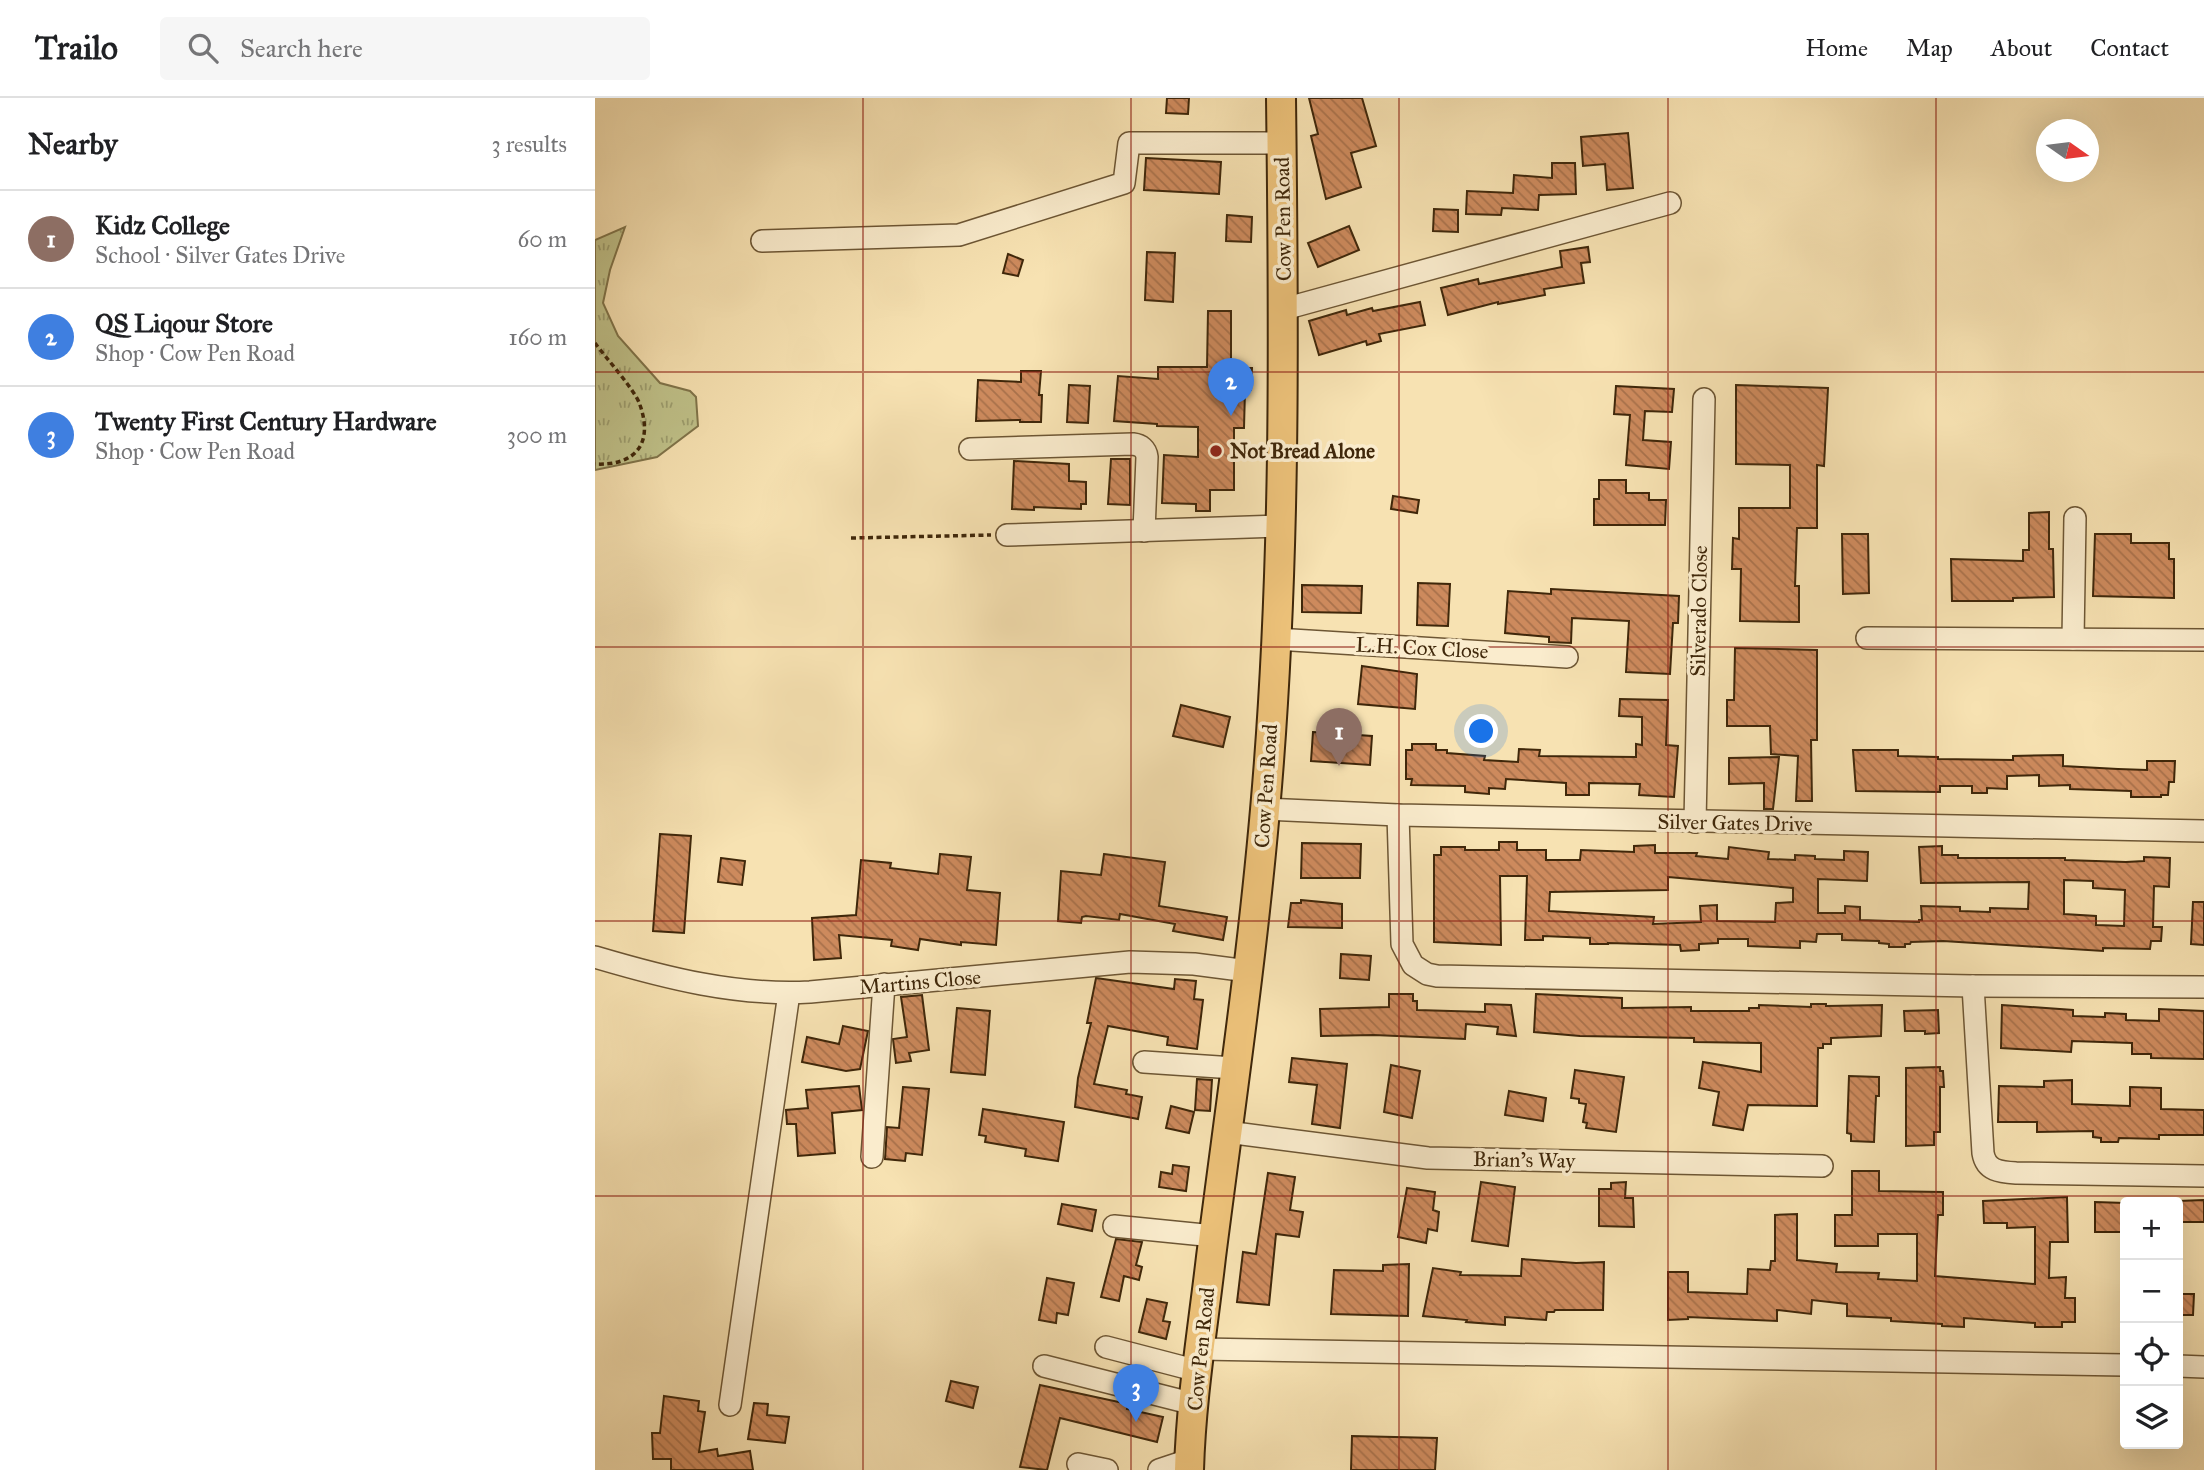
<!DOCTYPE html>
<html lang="en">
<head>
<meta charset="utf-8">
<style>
  :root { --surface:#fff; --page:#f6f6f6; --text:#202124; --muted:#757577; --line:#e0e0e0; --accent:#db2777 }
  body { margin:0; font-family:"IM FELL Great Primer",serif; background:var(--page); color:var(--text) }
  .controls { position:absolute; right:21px; bottom:21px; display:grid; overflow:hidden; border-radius:7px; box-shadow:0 7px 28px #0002 }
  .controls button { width:63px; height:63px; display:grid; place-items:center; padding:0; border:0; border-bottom:2px solid var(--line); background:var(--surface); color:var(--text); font:35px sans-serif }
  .compass { position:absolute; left:1441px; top:21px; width:63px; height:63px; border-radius:50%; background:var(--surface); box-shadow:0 7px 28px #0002; rotate:104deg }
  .you { position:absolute; left:887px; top:634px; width:24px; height:24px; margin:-18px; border:5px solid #fff; border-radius:50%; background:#1a73e8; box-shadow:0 0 0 10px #1a73e833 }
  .badge { display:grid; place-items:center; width:46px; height:46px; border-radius:50%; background:var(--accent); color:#fff; font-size:23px; font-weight:700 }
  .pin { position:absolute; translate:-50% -58px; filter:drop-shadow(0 2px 4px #0008) }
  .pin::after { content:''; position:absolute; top:37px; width:24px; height:21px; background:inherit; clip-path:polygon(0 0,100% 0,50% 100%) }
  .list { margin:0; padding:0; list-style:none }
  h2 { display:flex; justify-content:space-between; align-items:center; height:91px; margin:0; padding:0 28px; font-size:30px }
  h2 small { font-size:23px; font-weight:400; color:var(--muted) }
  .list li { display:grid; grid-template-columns:46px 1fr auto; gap:21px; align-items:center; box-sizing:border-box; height:98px; padding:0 28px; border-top:2px solid var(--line) }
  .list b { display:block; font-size:26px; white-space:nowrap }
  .list p { margin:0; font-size:23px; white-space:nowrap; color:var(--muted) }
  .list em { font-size:23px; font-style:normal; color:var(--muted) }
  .icon { flex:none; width:38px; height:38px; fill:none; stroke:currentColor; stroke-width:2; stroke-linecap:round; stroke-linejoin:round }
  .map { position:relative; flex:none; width:1609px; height:1372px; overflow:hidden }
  header { display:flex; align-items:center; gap:42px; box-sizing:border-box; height:98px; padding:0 35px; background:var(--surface); border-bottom:2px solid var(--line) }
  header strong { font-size:33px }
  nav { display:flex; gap:38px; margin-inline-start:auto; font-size:24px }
  .search { width:490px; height:63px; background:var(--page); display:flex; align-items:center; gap:18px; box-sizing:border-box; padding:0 24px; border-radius:7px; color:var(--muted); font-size:26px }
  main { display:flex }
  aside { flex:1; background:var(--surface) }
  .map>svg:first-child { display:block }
  .grass { fill:url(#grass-tufts); stroke:#80744a; stroke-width:2 }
  .building { fill:url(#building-back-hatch); stroke:#3f270a; stroke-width:2; fill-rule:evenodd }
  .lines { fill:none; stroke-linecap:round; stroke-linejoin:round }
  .minor-casing { stroke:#6d5634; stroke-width:24 }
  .major-casing { stroke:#3f270a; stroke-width:32 }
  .path { stroke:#3f270a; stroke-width:3.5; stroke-dasharray:5 3.5; stroke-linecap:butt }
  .minor { stroke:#faeccd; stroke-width:21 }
  .major { stroke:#ecc179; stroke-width:28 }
  .grid { fill:none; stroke:#8f2418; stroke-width:2; stroke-opacity:0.55 }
  .poi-dot { fill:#8f2418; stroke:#faeccd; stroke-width:2.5 }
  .labels { text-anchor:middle; stroke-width:7; stroke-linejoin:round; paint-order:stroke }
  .street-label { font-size:21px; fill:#3f270a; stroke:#faeccd }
  .poi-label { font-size:21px; font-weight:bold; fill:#3f270a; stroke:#faeccd; text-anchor:start }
</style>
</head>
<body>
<header>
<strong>Trailo</strong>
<div class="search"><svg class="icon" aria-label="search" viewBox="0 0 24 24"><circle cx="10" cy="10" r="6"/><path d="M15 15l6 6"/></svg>Search here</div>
<nav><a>Home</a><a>Map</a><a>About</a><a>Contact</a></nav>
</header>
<main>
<aside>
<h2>Nearby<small>3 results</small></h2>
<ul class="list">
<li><span class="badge" style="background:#8d6e63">1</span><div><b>Kidz College</b><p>School · Silver Gates Drive</p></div><em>60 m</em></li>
<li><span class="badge" style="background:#3f7fe0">2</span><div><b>QS Liqour Store</b><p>Shop · Cow Pen Road</p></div><em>160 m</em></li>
<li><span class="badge" style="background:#3f7fe0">3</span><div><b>Twenty First Century Hardware</b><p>Shop · Cow Pen Road</p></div><em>300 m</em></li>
</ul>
</aside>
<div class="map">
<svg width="1609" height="1372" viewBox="0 0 1609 1372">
  <defs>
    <pattern id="grass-tufts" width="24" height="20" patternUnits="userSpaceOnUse" patternTransform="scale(1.75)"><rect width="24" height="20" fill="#c0c28a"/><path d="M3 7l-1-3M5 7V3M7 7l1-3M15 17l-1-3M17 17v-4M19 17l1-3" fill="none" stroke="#9d9e6f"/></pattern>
    <pattern id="building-back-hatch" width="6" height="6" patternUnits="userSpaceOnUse" patternTransform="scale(1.75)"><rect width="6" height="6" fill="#cd8a5d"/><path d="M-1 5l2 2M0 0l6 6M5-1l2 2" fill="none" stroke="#a8714b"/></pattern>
  </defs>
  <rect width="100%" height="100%" fill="#f7e2b2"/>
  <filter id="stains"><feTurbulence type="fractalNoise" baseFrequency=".00286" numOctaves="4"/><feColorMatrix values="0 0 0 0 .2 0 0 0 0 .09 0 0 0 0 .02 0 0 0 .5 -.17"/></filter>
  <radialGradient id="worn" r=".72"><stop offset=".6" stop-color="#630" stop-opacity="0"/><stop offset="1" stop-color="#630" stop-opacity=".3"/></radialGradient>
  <!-- grass -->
  <path class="grass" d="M30 129 15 172 8 205 23 238 65 285 95 293 101 299 103 328 62 359 0 372V142Z"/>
  <!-- building -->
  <g class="building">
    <path d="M572 0H594L593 16 571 15Z"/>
    <path d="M714 0H767L781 48 756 55 766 89 731 101 716 38 723 36Z"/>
    <path d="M1033 35 1038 90 1012 92 1010 66 988 68 986 39Z"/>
    <path d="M551 60 626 64 624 96 549 92Z"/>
    <path d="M957 65H980L981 96 944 97 943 112 907 110 906 117 871 116 872 93 918 95 919 77 957 80Z"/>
    <path d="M839 111 863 112V134L838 133Z"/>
    <path d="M632 117 657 119 656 144 631 143Z"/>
    <path d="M754 128 764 152 723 169 713 145Z"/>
    <path d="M993 149 995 164 986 165 989 185 949 191 950 197 903 206V204L853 217 846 190 883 181 884 186 967 169 965 153Z"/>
    <path d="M552 154 580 155 578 204 550 202Z"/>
    <path d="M413 156 428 162 423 178 408 175Z"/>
    <path d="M825 204 830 227 784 236 786 243 772 247 771 243 724 257 714 223 751 212 752 217 777 210 778 213Z"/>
    <path d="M613 213H636V270H657L656 292H650L649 330H639V392H615V413H601V406L567 405 569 357 603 359V329L562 328V326L519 323 523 278 563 281V269H612Z"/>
    <path d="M426 273H446L444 297H447L446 324H425V322L381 323 383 282 426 284Z"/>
    <path d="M474 287 495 288 493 325 472 324Z"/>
    <path d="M1141 287 1233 290 1229 368 1222 367V430H1202L1200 488H1204V524L1145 523 1146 471H1137L1138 440 1144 441V410H1195V367L1141 366Z"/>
    <path d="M1021 288 1079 291 1077 314 1050 313 1048 342 1076 344 1074 371 1031 367 1035 317 1019 316Z"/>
    <path d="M516 361H535V407L513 406Z"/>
    <path d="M419 363 474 366V383L491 384V406H486V411L439 409V412L417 411Z"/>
    <path d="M1004 382H1031V395H1054V402H1071L1070 427H999V401H1004Z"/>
    <path d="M798 398 824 402 822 415 796 411Z"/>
    <path d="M1454 414V451H1458L1459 499 1418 500V503H1357L1356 461 1428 463V452H1434V415Z"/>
    <path d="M1247 436H1273L1274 495 1248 496Z"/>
    <path d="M1500 436H1536V445H1574V461H1579V500L1498 498Z"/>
    <path d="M823 485 855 486 853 528 822 527Z"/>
    <path d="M707 487 767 488 766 515 707 514Z"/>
    <path d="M956 491 1084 498 1083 525H1078L1075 576 1031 574 1034 523 977 520 976 545 954 544V539L910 535 913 493 956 496Z"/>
    <path d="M1140 550 1222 552V642H1216L1217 703H1201L1203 658 1176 656 1175 628H1132V602H1139Z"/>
    <path d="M767 568 822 576 820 611 763 606Z"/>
    <path d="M1025 601 1073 602 1071 647 1083 648 1079 699 1044 697 1045 686 994 685V697H971V685L911 681 910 691 894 690V696L870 694V688L816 687 817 681H811V652H817V646H841V652H852V655L890 658 889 662 923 664 924 651 945 652 944 658 1041 659V646L1047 647V619L1024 618Z"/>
    <path d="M586 607 635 619 628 649 578 638Z"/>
    <path d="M718 634 777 638 775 667 716 663Z"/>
    <path d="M1258 652H1303V658L1343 659V661L1418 662V658L1468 657V668L1523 671 1552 672V663H1580L1579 684H1574L1573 697H1566V699H1536V693L1475 691V687L1444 688V677L1412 678V691L1392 690V695H1377V688H1345V694L1261 693Z"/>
    <path d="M1184 659 1178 711H1169V685L1134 686V660Z"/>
    <path d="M65 736 96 738 89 835 58 833Z"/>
    <path d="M904 744H922V752H951V762H985L986 752 1039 754V748L1060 747V755H1102L1101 758 1133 761 1134 749 1174 754 1173 761 1200 762V757L1220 758V761L1249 762V753L1273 754 1272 783 1223 781V815H1250V808L1265 809V822L1324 824V822H1327L1326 808 1365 809V813L1395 814V810L1433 811 1434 784 1326 785 1324 749 1347 748V757H1363V760H1470V762L1531 764 1549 763V759L1575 760 1574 789 1559 788 1558 829H1567L1566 843H1556L1555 851 1508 850V853L1348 843 1316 844 1315 846H1310V849H1294V846L1284 845V843L1247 842V836H1222L1221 844 1205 843V850L1153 848V841H1123V845L1104 846V852L1086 853 1085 847 1013 845V846H995V840L948 838V842H930L932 778H905L906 847 839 844V757H846V749H870V752H904ZM1073 779 1198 790V804L1181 805 1180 824 1122 823V807L1105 808 1106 824 1058 826 1059 819 954 813 955 794 1073 792ZM1469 782 1498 783V790L1530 792 1529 828 1501 827V818L1469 816Z"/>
    <path d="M707 745 766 746 765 780H706Z"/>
    <path d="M345 756 376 759 372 792 405 795 401 847 366 844V847L325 841 323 852 296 848 297 842 244 837 246 860 219 862 217 820 261 817 266 762 296 765 295 770 343 776Z"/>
    <path d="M509 756 570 764 564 808 632 819 628 842 578 833 580 826 525 816 524 822 491 818 487 819 486 825 463 823 466 773 506 777Z"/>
    <path d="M126 760 150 763 147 787 123 784Z"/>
    <path d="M706 802 747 806V830L693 829 696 805H706Z"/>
    <path d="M1598 804H1609V847L1596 846Z"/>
    <path d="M746 856 776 858 774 882 745 880Z"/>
    <path d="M501 880 579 891 580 881 601 883 599 901 608 902 602 951 572 947 573 939 513 928 499 986 532 992 531 996 547 999 543 1021 480 1009 483 980 496 925H492Z"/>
    <path d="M794 896H818V903H822V912L890 914V906L916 907 921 938 902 936 903 929 871 926 870 941 779 937 726 938 725 911 794 909Z"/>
    <path d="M941 896 1027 900V910L1096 909V913H1154V910H1164V907L1216 909V906H1231V908L1287 907 1286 938 1236 940V946H1228V950H1223L1222 1008 1153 1007 1148 1032 1118 1027 1124 994 1104 990 1108 964 1166 974V945L1099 944V940L985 938 939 934Z"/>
    <path d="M327 897 334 952 314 955 316 963 301 965 298 941 312 939 306 899Z"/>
    <path d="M1407 907 1478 912V918L1510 919V915L1531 916V922L1564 923V911L1609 913V961L1556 960V956H1537V945L1477 943 1476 954 1406 950Z"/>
    <path d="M362 910 395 913 390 977 356 974Z"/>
    <path d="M1343 912 1344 935 1330 936V933H1310L1309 913Z"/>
    <path d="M248 928 273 933 265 971 251 973 207 964 212 939 244 946Z"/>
    <path d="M697 960 752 966 745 1030 717 1026 722 987 694 984Z"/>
    <path d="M796 967 825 973 817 1020 789 1014Z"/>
    <path d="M1345 969V973H1348L1349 989H1345V1034H1339V1047L1311 1048V970Z"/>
    <path d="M980 972 1029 979 1021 1034 991 1030 992 1025 988 1024 991 1006 984 1005V1001L976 1000Z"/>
    <path d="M1254 978 1284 979V998H1281L1279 1044 1256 1043V1036L1252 1035Z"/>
    <path d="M602 981 617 982 615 1013 600 1012Z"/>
    <path d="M1477 982V1006L1535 1008V989L1566 990V1011L1609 1012V1037H1564V1041L1524 1040 1523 1044H1506V1040L1498 1039V1033L1442 1034V1024H1403L1404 988 1449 989V983Z"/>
    <path d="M264 988 267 1012 237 1015 240 1055 203 1058 201 1026H192L191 1012 213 1010 211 992Z"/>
    <path d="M308 989 334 991 327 1057 311 1055 310 1063 290 1061 292 1029 304 1030Z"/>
    <path d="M914 993 951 1000 948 1023 910 1017Z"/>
    <path d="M576 1008 599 1014 594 1035 571 1030Z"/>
    <path d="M388 1011 469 1024 463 1063 430 1058 431 1051 390 1044 391 1038 384 1037Z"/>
    <path d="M578 1067 594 1069 591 1093 564 1089 566 1074 577 1076Z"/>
    <path d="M1257 1073H1284V1093L1348 1094V1117H1343L1340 1178 1440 1186V1129L1412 1130V1125H1389L1388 1103 1472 1099 1473 1144H1455L1454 1180 1471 1179 1470 1200H1480V1224H1467V1229H1440V1225L1369 1220V1229L1347 1228V1226L1296 1223V1220L1252 1218V1206L1217 1202 1216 1216 1182 1212V1223L1093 1219V1221L1073 1222V1174H1093V1194L1152 1196 1153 1171 1175 1172 1176 1163H1180V1117L1202 1116V1162L1242 1166 1241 1174 1284 1175 1283 1181 1322 1183V1136H1283V1148H1240V1117H1257Z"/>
    <path d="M673 1075 700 1079 695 1112 708 1114 704 1139 681 1136 674 1207 642 1204 648 1154 661 1156Z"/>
    <path d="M886 1084 920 1089 913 1148 877 1143Z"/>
    <path d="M1031 1084 1030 1100H1038L1039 1129 1004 1128V1091H1016V1085Z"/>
    <path d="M812 1090 840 1094 838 1112 844 1114 842 1133 833 1131 831 1145 803 1139Z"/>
    <path d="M1609 1102V1124H1583V1103Z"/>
    <path d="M1500 1104 1530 1105V1134H1500Z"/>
    <path d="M467 1106 501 1112 497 1133 463 1126Z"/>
    <path d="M521 1141 547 1144 541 1167 547 1169 544 1182 529 1178 524 1203 506 1199Z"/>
    <path d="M927 1161 981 1165 1009 1164 1008 1212H960L959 1214H952L951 1222 910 1219V1227L871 1224 872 1222 828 1218 838 1170 866 1174 865 1177 926 1178Z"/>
    <path d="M814 1166 813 1218 736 1216 739 1172 788 1173V1167Z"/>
    <path d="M452 1180 479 1185 473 1217 462 1215 461 1225 444 1222Z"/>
    <path d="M1583 1196H1599L1598 1217H1583Z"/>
    <path d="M552 1201 572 1205 568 1223 575 1224 571 1241 544 1234Z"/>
    <path d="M356 1283 383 1289 378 1310 351 1303Z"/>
    <path d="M445 1287 533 1306 532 1311 568 1319 562 1344 465 1320 452 1372 425 1369Z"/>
    <path d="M69 1298 104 1303 103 1313 110 1314 104 1354 122 1351 123 1358 155 1353 158 1372H76V1361H58L57 1335H65Z"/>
    <path d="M159 1305 173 1306 172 1317 194 1319 190 1345 153 1341Z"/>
    <path d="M757 1338 842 1340 840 1372H756Z"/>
  </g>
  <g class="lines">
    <!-- minor casing -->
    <g class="minor-casing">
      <g id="minor">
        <path d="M167 143 364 137 529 85 534 45H686"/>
        <path d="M689 211 1075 105"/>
        <path d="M375 351 538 346C546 347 551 351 552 359L549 433"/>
        <path d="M412 437 685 428"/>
        <path d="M1272 540 1609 542"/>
        <path d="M681 541 972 559"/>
        <path d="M1478 541 1480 420"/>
        <path d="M671 711 803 717 1609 733"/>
        <path d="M803 717 807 846 818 867 832 876 842 878 1378 888 1609 889"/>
        <path d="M1100 724 1109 301"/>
        <path d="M0 859C71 880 141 898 215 894L535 864 599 866 653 873"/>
        <path d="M1378 888 1388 1055C1391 1073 1405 1074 1421 1075L1609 1078"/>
        <path d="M549 964 639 970"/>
        <path d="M632 1034 833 1060 1227 1068"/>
        <path d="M277 1059 289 886"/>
        <path d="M519 1128 619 1138"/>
        <path d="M511 1249 603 1273"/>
        <path d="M605 1251 1530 1267"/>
        <path d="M449 1268 599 1306"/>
        <path d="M1583 1268 1609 1269"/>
        <path d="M135 1307 194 895"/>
        <path d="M483 1366 512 1372"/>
        <path d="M564 1372 594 1362"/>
      </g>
    </g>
    <!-- major casing -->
    <g class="major-casing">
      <path id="major" d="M594 1372C596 1301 608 1229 616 1159 635 1010 657 861 670 712 691 476 689 237 686 0"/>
    </g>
    <!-- path -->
    <g class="path">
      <path d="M0 245C10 259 41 293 45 307 59 347 39 368 0 366"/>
      <path d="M256 440 396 437"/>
    </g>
    <!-- minor -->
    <use href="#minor" class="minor"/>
    <!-- major -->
    <use href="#major" class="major"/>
  </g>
  <!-- grid -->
  <path class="grid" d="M268 0V1372M536 0V1372M804 0V1372M1073 0V1372M1341 0V1372M0 274H1609M0 549H1609M0 823H1609M0 1098H1609"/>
  <!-- markers -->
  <circle class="poi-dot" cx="621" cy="353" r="7"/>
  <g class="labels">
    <!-- street labels -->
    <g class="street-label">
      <text transform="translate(688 121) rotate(-91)" y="7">Cow Pen Road</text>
      <text transform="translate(1104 513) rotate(-89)" y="7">Silverado Close</text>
      <text transform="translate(827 550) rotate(3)" y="7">L.H. Cox Close</text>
      <text transform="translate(671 688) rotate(-86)" y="7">Cow Pen Road</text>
      <text transform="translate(1140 725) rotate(1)" y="7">Silver Gates Drive</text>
      <text transform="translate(325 884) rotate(-5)" y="7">Martins Close</text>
      <text transform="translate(929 1062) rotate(1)" y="7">Brian's Way</text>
      <text transform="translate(606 1251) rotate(-84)" y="7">Cow Pen Road</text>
    </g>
    <!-- poi labels -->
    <g class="poi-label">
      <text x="635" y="360">Not Bread Alone</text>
    </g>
  </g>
  <rect width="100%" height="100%" filter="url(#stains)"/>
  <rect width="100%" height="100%" fill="url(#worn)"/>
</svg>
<div class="controls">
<button>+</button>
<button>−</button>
<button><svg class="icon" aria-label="locate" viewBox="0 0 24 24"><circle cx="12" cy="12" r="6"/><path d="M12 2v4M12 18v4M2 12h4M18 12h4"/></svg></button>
<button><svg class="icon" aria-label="layers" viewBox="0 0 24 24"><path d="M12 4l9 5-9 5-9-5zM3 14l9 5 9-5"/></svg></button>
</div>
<svg class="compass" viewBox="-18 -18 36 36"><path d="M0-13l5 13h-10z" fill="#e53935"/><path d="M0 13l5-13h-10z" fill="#757577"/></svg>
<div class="you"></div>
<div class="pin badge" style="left:744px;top:668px;background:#8d6e63">1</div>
<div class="pin badge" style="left:636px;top:318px;background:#3f7fe0">2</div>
<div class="pin badge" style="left:541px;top:1324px;background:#3f7fe0">3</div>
</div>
</main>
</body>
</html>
